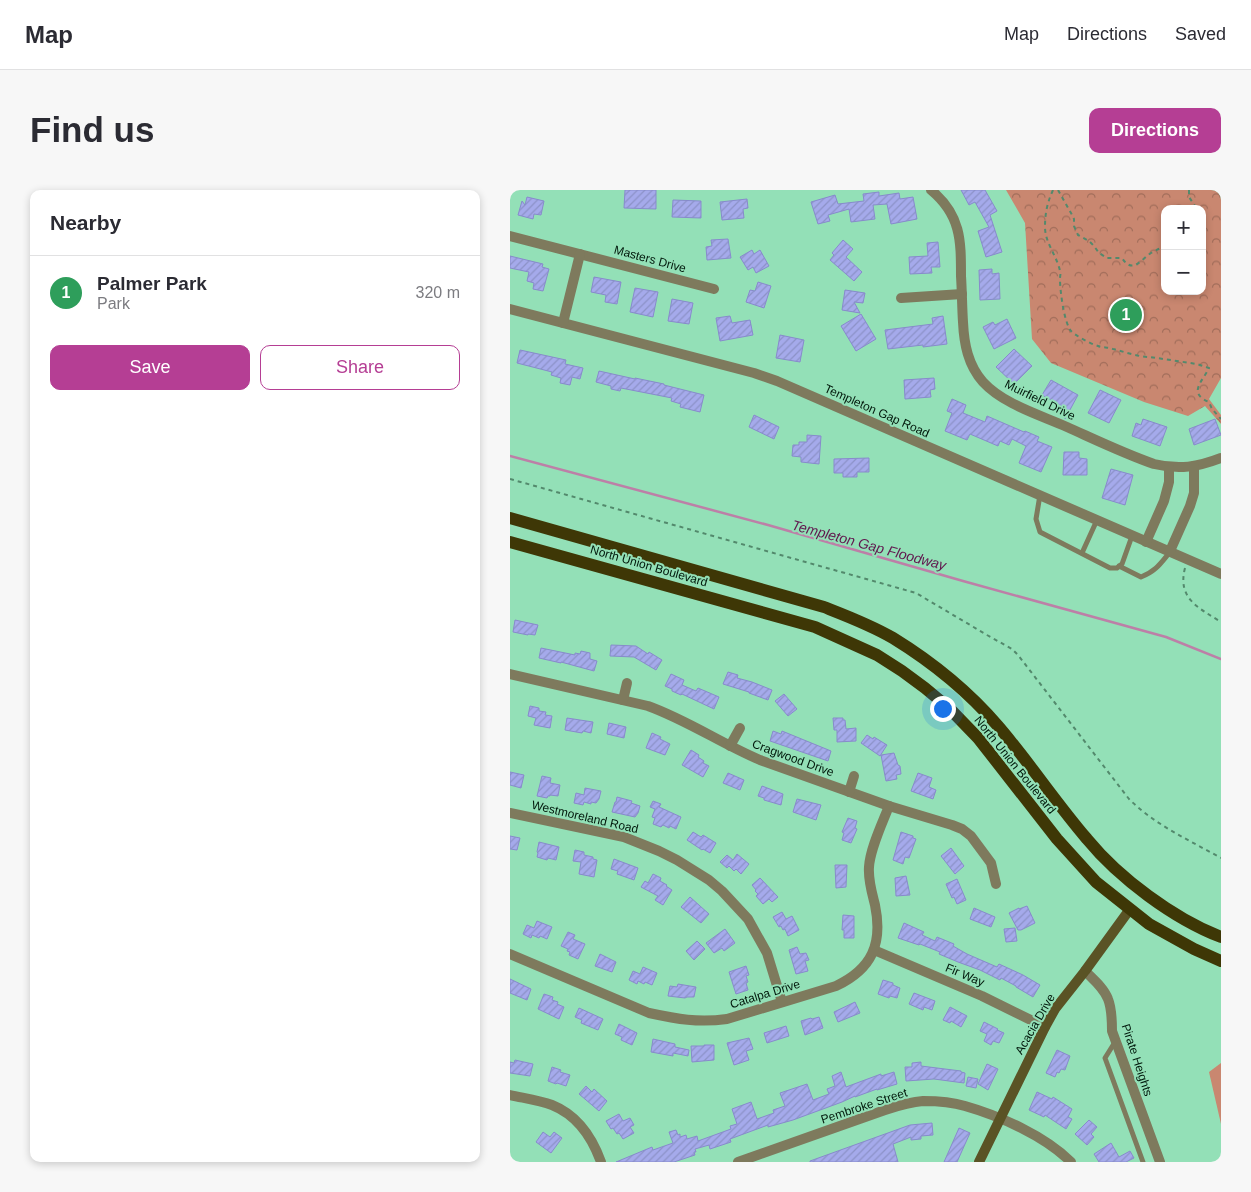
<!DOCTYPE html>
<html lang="en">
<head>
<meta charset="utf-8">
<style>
  :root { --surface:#fff; --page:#f7f7f7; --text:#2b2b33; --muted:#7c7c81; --line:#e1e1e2; --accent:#b53e94 }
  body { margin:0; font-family:Arial,sans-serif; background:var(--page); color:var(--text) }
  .controls { position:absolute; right:15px; top:15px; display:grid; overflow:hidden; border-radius:10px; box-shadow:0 2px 8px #0003 }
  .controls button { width:45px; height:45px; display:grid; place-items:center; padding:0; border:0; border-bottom:1px solid var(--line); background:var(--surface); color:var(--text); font:25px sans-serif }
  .you { position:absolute; left:432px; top:518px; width:18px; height:18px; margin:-12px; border:4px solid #fff; border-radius:50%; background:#1a73e8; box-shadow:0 0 0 8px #1a73e833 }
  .badge { display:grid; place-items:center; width:32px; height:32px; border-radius:50%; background:var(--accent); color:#fff; font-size:16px; font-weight:700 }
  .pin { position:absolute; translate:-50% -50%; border:2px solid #fff; box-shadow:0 1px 5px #0006 }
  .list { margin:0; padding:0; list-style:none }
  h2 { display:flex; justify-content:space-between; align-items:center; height:65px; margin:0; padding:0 20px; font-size:21px }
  h2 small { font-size:16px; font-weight:400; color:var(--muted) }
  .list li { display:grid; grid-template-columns:32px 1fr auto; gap:15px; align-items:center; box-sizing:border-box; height:75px; padding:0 20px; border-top:1px solid var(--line) }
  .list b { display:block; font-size:19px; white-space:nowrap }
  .list p { margin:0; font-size:16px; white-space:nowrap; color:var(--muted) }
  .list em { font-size:16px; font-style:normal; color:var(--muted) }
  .actions { display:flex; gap:10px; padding:15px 20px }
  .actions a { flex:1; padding:11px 0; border:1px solid var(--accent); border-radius:10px; text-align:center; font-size:18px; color:var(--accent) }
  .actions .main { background:var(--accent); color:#fff }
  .map { position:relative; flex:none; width:711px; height:972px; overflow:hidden; border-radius:10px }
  header { display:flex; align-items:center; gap:30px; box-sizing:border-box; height:70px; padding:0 25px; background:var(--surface); border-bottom:1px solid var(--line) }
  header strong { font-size:24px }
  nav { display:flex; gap:28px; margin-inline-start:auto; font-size:18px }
  .intro { display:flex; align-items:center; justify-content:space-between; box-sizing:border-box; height:120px; padding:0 30px }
  h1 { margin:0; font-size:35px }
  .button { padding:12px 22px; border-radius:10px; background:var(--accent); color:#fff; font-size:18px; font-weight:700 }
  main { display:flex; gap:30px; padding:0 30px }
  aside { flex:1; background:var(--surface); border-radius:10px; box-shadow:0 2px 8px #0003 }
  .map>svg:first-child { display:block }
  .park { fill:url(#park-crowns); fill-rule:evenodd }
  .pitch { fill:#c98770 }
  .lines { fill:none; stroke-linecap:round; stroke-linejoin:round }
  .stream { stroke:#bd7fa7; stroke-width:2.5 }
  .building { fill:url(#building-hatch); stroke:#878bcb }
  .path { stroke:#53896c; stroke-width:2; stroke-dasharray:4 4; stroke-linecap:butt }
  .lane { stroke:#7e7a5d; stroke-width:5 }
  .street { stroke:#7e7a5d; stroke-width:10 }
  .secondary { stroke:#5a5325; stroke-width:10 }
  .primary { stroke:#3e3706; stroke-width:12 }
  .labels { text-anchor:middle; stroke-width:4; stroke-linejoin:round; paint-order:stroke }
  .street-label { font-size:12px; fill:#00180b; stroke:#93e0b7 }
  .water-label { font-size:14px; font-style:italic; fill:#60164d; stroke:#93e0b7 }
</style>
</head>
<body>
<header>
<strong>Map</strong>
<nav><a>Map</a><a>Directions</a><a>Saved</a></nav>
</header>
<div class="intro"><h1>Find us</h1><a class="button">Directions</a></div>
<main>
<aside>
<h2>Nearby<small></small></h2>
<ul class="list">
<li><span class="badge" style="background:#2e9e5b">1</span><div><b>Palmer Park</b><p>Park</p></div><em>320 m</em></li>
</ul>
<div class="actions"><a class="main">Save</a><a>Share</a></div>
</aside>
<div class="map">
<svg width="711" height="972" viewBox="0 0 711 972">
  <defs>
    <pattern id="park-crowns" width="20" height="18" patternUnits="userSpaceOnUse" patternTransform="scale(1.25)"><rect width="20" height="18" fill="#c98770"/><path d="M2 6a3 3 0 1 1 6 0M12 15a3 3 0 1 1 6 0" fill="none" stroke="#a16d5a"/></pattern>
    <pattern id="building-hatch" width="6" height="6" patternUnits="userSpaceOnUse" patternTransform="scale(1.25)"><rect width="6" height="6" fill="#a5aaeb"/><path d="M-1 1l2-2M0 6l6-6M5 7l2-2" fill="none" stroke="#8c92c8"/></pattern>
  </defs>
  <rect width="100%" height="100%" fill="#93e0b7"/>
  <!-- park -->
  <path class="park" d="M496 0H711V188L699 209 711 225V234L695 216 678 226 634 212 541 173 522 149 515 33ZM655 19H692V101H655Z"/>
  <!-- pitch -->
  <path class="pitch" d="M711 873V934L699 882Z"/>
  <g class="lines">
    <!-- stream -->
    <path class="stream" d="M0 266 258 335 453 391 656 447 711 469"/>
  </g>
  <!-- building -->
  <g class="building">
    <path d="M115 0H146V19L114 18Z"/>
    <path d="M451 0H475L487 21 480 25 492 62 476 67 468 41 479 37 465 12 459 15Z"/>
    <path d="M369 2V6L389 3 390 9 403 7 407 29 381 34 377 14 363 15 365 29 341 32 339 19 318 25 320 31 308 34 301 12 325 5 328 14 354 11 353 4Z"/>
    <path d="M17 7 34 11 31 25 24 24 23 29 8 25 12 11 15 15Z"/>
    <path d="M237 9 238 18 233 19 234 28 212 30 210 12Z"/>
    <path d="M163 10 191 11V28L162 27Z"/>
    <path d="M218 49 221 68 197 70 196 57 202 56 201 50Z"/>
    <path d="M333 50 343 59 336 67 352 82 344 91 320 70 324 65 322 63Z"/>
    <path d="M428 52 430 77H421L422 83 400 84 399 67 418 66 417 53Z"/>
    <path d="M242 60 244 64 250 60 259 76 246 83 243 77 238 80 230 67Z"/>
    <path d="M0 66 33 74 32 77 39 79 33 101 23 99 24 93 17 91 19 82 0 78Z"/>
    <path d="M482 79V84L489 83 490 109 470 110 469 80Z"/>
    <path d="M84 87 111 92 107 114 95 112 96 105 81 102Z"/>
    <path d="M248 92 261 96 254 118 236 112 240 100 245 101Z"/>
    <path d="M125 98 148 102 143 127 120 122Z"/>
    <path d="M335 100 355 103 353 113 344 112 350 123 332 120Z"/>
    <path d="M162 109 183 113 179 134 158 131Z"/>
    <path d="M351 124 366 149 346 161 331 136Z"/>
    <path d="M220 126 222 133 240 130 243 145 210 151 206 128Z"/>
    <path d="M433 126 437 154 413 157V155L378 159 375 140 423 134 422 128Z"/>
    <path d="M497 129 506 148 484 159 473 137 483 132 485 135Z"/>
    <path d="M270 145 294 150 290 172 266 168Z"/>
    <path d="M504 159 522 176 504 194 486 177Z"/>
    <path d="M10 160 56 170 55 174 73 178 70 189 62 187 60 195 50 193 51 188 41 185 42 182 7 173Z"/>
    <path d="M89 181 125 189V188L154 194V195L194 205 190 222 170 217 171 214 161 211 162 208 111 198 110 201 101 199V196L86 192Z"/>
    <path d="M424 188 425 199 420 200 421 207 395 209 394 190Z"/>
    <path d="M541 190 568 205 555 229V218L532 205Z"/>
    <path d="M590 200 611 210 599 233 578 223Z"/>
    <path d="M442 209 456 215 453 223 475 232 477 226 514 242 515 241 529 247 527 251 542 257 531 282 509 273 516 256 502 249 499 255 490 251 488 256 460 244 457 250 435 241 442 223 437 221Z"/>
    <path d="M244 225 269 237 264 249 239 237Z"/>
    <path d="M633 229 657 237 650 256 622 246 626 233 631 235Z"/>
    <path d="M705 229 711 245 684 255 679 239Z"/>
    <path d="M297 245 311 246 309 274 291 272V267L282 266 283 255H289V252H297Z"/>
    <path d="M554 262H569V268L577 269V285H553Z"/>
    <path d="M359 268V282H347V287H333V283H324V269Z"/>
    <path d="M601 279 623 285 615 315 592 308Z"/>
    <path d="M5 430 28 435 25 445 18 444V445L3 442Z"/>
    <path d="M101 455 126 456 138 464 139 462 152 470 146 480 124 467 100 466Z"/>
    <path d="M31 458 65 465V463L70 464 71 461 80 463V469L87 471 84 481 51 472V473L29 468Z"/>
    <path d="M218 482 228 485 227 488 242 492 262 500 258 510 239 503V502L213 494Z"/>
    <path d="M161 484 174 490 172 495 186 501 188 498 209 507 204 519 172 504 171 505 162 501V499L155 496Z"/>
    <path d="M274 504 287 519 278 526 265 511Z"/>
    <path d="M20 516 29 518V521L36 522 35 525 42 526 40 538 24 535 26 528 18 526Z"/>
    <path d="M57 528 83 532 81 543 73 541 72 543 55 540Z"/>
    <path d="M323 528H333V530H335L336 539 346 538V551L327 552V540H324Z"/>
    <path d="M99 533 116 537 114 548 97 544Z"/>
    <path d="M263 541 271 544 272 541 321 561 318 571 260 551Z"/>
    <path d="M142 543 151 547 150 549 160 554 155 565 136 558Z"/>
    <path d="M357 545 363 549 364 547 377 555 370 566 351 553Z"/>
    <path d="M181 560 189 565 188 567 194 571 193 573 199 576 193 587 172 575Z"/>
    <path d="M384 563 388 575 390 576 391 584 386 585 387 589 376 591 371 565Z"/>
    <path d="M0 582 14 585 11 598 0 595Z"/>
    <path d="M218 583 234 590 230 600 213 593Z"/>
    <path d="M408 583 422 588 419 597 426 600 423 609 401 601Z"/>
    <path d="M32 586 41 588 40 593 50 595 48 606 40 605V606H38L37 608 27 606Z"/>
    <path d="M252 596 273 604 271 615 254 610V608L248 606Z"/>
    <path d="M75 598 91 601 89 609 86 613 81 612V614L74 612 73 615 64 613 66 603 74 605Z"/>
    <path d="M107 607 122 611 121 613 130 616 128 623 125 627 102 622 105 612H106Z"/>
    <path d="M287 609 311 615 306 630 283 622Z"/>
    <path d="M143 611 151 614 149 617 171 627 166 639 160 636 159 638 153 635 151 637 143 634 145 628 142 627 145 619 140 617Z"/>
    <path d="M338 628 347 631 345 638 347 639 341 653 332 650 334 643 332 642Z"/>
    <path d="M183 642 191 647 193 645 206 653 200 663 193 659 192 660 177 650Z"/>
    <path d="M391 642 403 646V648L406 649 399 668 395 667 393 674 383 670Z"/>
    <path d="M0 646 10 648 7 660 0 659Z"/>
    <path d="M29 652 49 657 46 670 38 668 37 670 27 667 28 663 27 662Z"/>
    <path d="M441 658 454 676 445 684 431 666Z"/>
    <path d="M65 660 74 662V665L83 667V669L87 670 84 687 69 684 71 672 63 671Z"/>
    <path d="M227 664 239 674 231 684 226 679 224 681 219 676 217 678 210 672 217 665 223 670Z"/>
    <path d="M104 669 128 678 124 690 107 684 108 681 101 679Z"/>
    <path d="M325 675H337L336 697 326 698Z"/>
    <path d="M143 684 151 688 150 691 157 695 156 696 162 700 153 715 145 710 148 706 131 697 135 691 138 693Z"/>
    <path d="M396 686 400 705 386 706 385 688Z"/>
    <path d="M250 688 268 707 262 712 259 709 253 714 246 706 248 704 245 701 246 700 242 695Z"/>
    <path d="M447 689 456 710 447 714 444 707 442 708 436 694Z"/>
    <path d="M180 707 199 724 191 733 171 717Z"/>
    <path d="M517 716 525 733 511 740H508L499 723 509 718V719Z"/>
    <path d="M464 718 485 727 481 737 460 729Z"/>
    <path d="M272 722 276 729 282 726 289 740 278 746 275 739 273 740 271 736 269 737 263 727Z"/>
    <path d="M333 725 344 726V748H334V740H332Z"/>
    <path d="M27 731 42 737 37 749 30 746 29 748 22 745 21 748 13 744 17 735 24 738Z"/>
    <path d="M394 733 414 742 412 745 425 751 427 747 444 754 443 756 457 764 487 777 489 774 513 785 530 795 523 807 506 797V796L491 788 490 790 470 780 448 772 429 764 430 762 410 754 409 755 388 748Z"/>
    <path d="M505 738 507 751 496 752 494 739Z"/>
    <path d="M215 739 225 753 214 761 212 758 204 763 196 753Z"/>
    <path d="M58 742 65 745 63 749 75 754 68 769 59 765 60 762 57 761 58 759 51 756Z"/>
    <path d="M187 751 195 759 184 770 176 761Z"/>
    <path d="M287 757 290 764 296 763 299 770 295 771 298 781 286 784 279 760Z"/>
    <path d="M90 764 106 772 102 782 85 776Z"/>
    <path d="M236 776 239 785 236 786 238 792 236 793 238 800 226 804 219 782Z"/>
    <path d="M133 777 147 783 142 795 135 792 134 794 128 791 127 794 119 790 123 781 130 784Z"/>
    <path d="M0 789 21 799 17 810 0 803Z"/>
    <path d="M373 790 383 793V795L390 798 387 808 380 806 379 808 368 804Z"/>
    <path d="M168 794 186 797 184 807H177L175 808 158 806 160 796 167 797Z"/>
    <path d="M404 803 425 811 422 820 414 817 413 820 399 814Z"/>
    <path d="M34 804 43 807 42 810 48 812 47 814 54 817 49 829 28 819Z"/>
    <path d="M345 812 350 823 328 832 324 822Z"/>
    <path d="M440 817 457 826 451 837 441 831 440 833 433 830Z"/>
    <path d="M69 818 93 829 88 840 71 833 72 830 65 827Z"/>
    <path d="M309 827 313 838 295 845 291 831 301 828 302 829Z"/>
    <path d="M474 832 488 839 487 840 494 843 489 853 483 851 481 855 474 851 477 844 470 841Z"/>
    <path d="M109 834 127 843 122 855 111 850 112 847 105 844Z"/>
    <path d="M276 836 279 846 257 853 254 843Z"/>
    <path d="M239 848 243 859 236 861 239 870 224 875 217 853Z"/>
    <path d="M143 849 165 854V857L179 860 178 866 163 863V866L141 862Z"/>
    <path d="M194 855H204V870L182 872 181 856H194Z"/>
    <path d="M547 860 560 866 555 880 551 879 549 883 547 882 545 887 536 883Z"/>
    <path d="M5 870 23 874 20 886 0 883V872L4 873Z"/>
    <path d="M411 872V876L451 881V882L455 883 454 893 424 889 396 891 395 877H402V873Z"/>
    <path d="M477 874 488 879 478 900 468 894Z"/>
    <path d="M42 877 51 880 50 882 60 885 56 896 47 893 46 894 38 891Z"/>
    <path d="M331 882 336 897 371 884V886L384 882 387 894 367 900V899L345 907V906L332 912 283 930 258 937V935L220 949 221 952 200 959 199 955 185 959 186 962H184L185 965 164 972H106L142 957 143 960 163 953 159 942 166 940 168 945 170 944V947L176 945 177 949 187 946 188 951 221 939 220 936 227 934 222 919 241 912 247 929 264 923 263 920 275 916 270 903 297 894 303 910 319 904 317 899 325 896 322 886Z"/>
    <path d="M458 887 468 889 466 898 456 896Z"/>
    <path d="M76 896 82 902 84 899 97 911 89 921 69 904Z"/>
    <path d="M527 902 542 909 543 907 562 919 558 927 562 929 556 939 535 925 534 927 519 920Z"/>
    <path d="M109 924 113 931 120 928 124 935 120 937 124 943 113 949 109 943 107 944 103 938 101 939 96 931Z"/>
    <path d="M579 930 587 937 581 944 584 947 577 955 565 944Z"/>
    <path d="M422 933 423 945 411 946V949L401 950V947L383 954 388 972H300V971L400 935Z"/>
    <path d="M449 938 460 943 447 972H434Z"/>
    <path d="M33 942 40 947 44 942 52 948 41 963 26 952Z"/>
    <path d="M601 953 609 967 620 961 624 968 616 972H589L584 964Z"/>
  </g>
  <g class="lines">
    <!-- path -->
    <g class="path">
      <path d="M543 0C537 13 535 24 535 37 535 53 547 66 550 81 551 85 550 85 550 89 550 101 554 132 561 141 566 146 581 154 588 156 593 158 598 157 603 159 615 162 628 167 640 167L687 174 699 178C693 191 677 203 699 212L702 219 711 229"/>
      <path d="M548 0 561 23 564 29V36L568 45 579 51 584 56 589 63 597 68H612C623 85 631 69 641 63 646 60 650 59 655 55"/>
      <path d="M679 0V7L687 19"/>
      <path d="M0 289 406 403 477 445 502 459 508 465 619 609C645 635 679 650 711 668"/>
      <path d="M675 378C667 409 689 418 711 432"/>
    </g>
    <!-- lane -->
    <g class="lane">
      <path d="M530 305 526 329 530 342 600 378H607L612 374 622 346"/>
      <path d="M572 363 587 330"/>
      <path d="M609 376 631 387C646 381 650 374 660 362"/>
      <path d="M605 852 595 868 633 972"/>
    </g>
    <!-- street -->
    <g class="street">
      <path d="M421 0C451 25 451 50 451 86 452 101 452 117 453 132 454 154 458 175 473 192 493 214 530 225 557 237 586 250 615 264 644 274 669 280 688 277 711 268"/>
      <path d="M0 46 204 99"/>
      <path d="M391 108 452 104"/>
      <path d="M0 119 244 183 267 191 711 384"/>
      <path d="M53 133 70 64"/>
      <path d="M636 352 654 311 659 292V277"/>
      <path d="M660 361 680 316 684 303V276"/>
      <path d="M0 484 138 516C177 530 212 554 250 570L379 616 442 635 452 639 461 646 481 673 486 694"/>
      <path d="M113 510 117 493"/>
      <path d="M220 556 230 538"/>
      <path d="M339 602 344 586"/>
      <path d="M0 623 114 647 149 661 167 670 199 690 212 701 238 729 257 763 272 812"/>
      <path d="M364 760 472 806 535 837"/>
      <path d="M0 764 139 823C167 829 188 833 217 829L326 796C362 779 373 754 365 715 362 703 358 690 359 677 360 659 372 634 379 616"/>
      <path d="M575 781C583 789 594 798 598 809 602 819 602 831 602 841L650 972"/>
      <path d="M0 905C13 908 29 910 42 915 67 925 82 947 91 972"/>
      <path d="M228 972 375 920C387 916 399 912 413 911 426 911 442 912 455 916 490 926 535 946 561 972"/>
    </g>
    <!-- secondary -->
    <path class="secondary" d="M469 972 535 837 545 819 575 781 620 719"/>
    <!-- primary -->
    <g class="primary">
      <path d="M0 328 314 417C337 426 361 435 383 448 422 472 458 501 488 536 519 572 546 613 577 649 609 688 664 729 711 747"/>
      <path d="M0 352 305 437 367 465 392 481 415 498 439 518 468 548 547 649 586 692 639 734 684 759 711 771"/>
    </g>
  </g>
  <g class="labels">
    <!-- street labels -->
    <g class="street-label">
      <text transform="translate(140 69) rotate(15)" y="4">Masters Drive</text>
      <text transform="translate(530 210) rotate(26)" y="4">Muirfield Drive</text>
      <text transform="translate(367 221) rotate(24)" y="4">Templeton Gap Road</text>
      <text transform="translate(139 376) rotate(16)" y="4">North Union Boulevard</text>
      <text transform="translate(283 568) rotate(20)" y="4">Cragwood Drive</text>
      <text transform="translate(505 575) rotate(51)" y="4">North Union Boulevard</text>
      <text transform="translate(75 627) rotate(13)" y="4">Westmoreland Road</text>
      <text transform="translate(455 785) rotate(23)" y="4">Fir Way</text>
      <text transform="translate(255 804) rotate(-17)" y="4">Catalpa Drive</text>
      <text transform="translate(525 834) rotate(-60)" y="4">Acacia Drive</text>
      <text transform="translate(627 870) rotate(72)" y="4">Pirate Heights</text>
      <text transform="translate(354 916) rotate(-18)" y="4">Pembroke Street</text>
    </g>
    <!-- water labels -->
    <g class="water-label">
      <text transform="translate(359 355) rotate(15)" y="5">Templeton Gap Floodway</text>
    </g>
  </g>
</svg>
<div class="controls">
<button>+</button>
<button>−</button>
</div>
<div class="you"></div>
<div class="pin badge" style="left:616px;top:125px;background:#2e9e5b">1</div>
</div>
</main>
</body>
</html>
